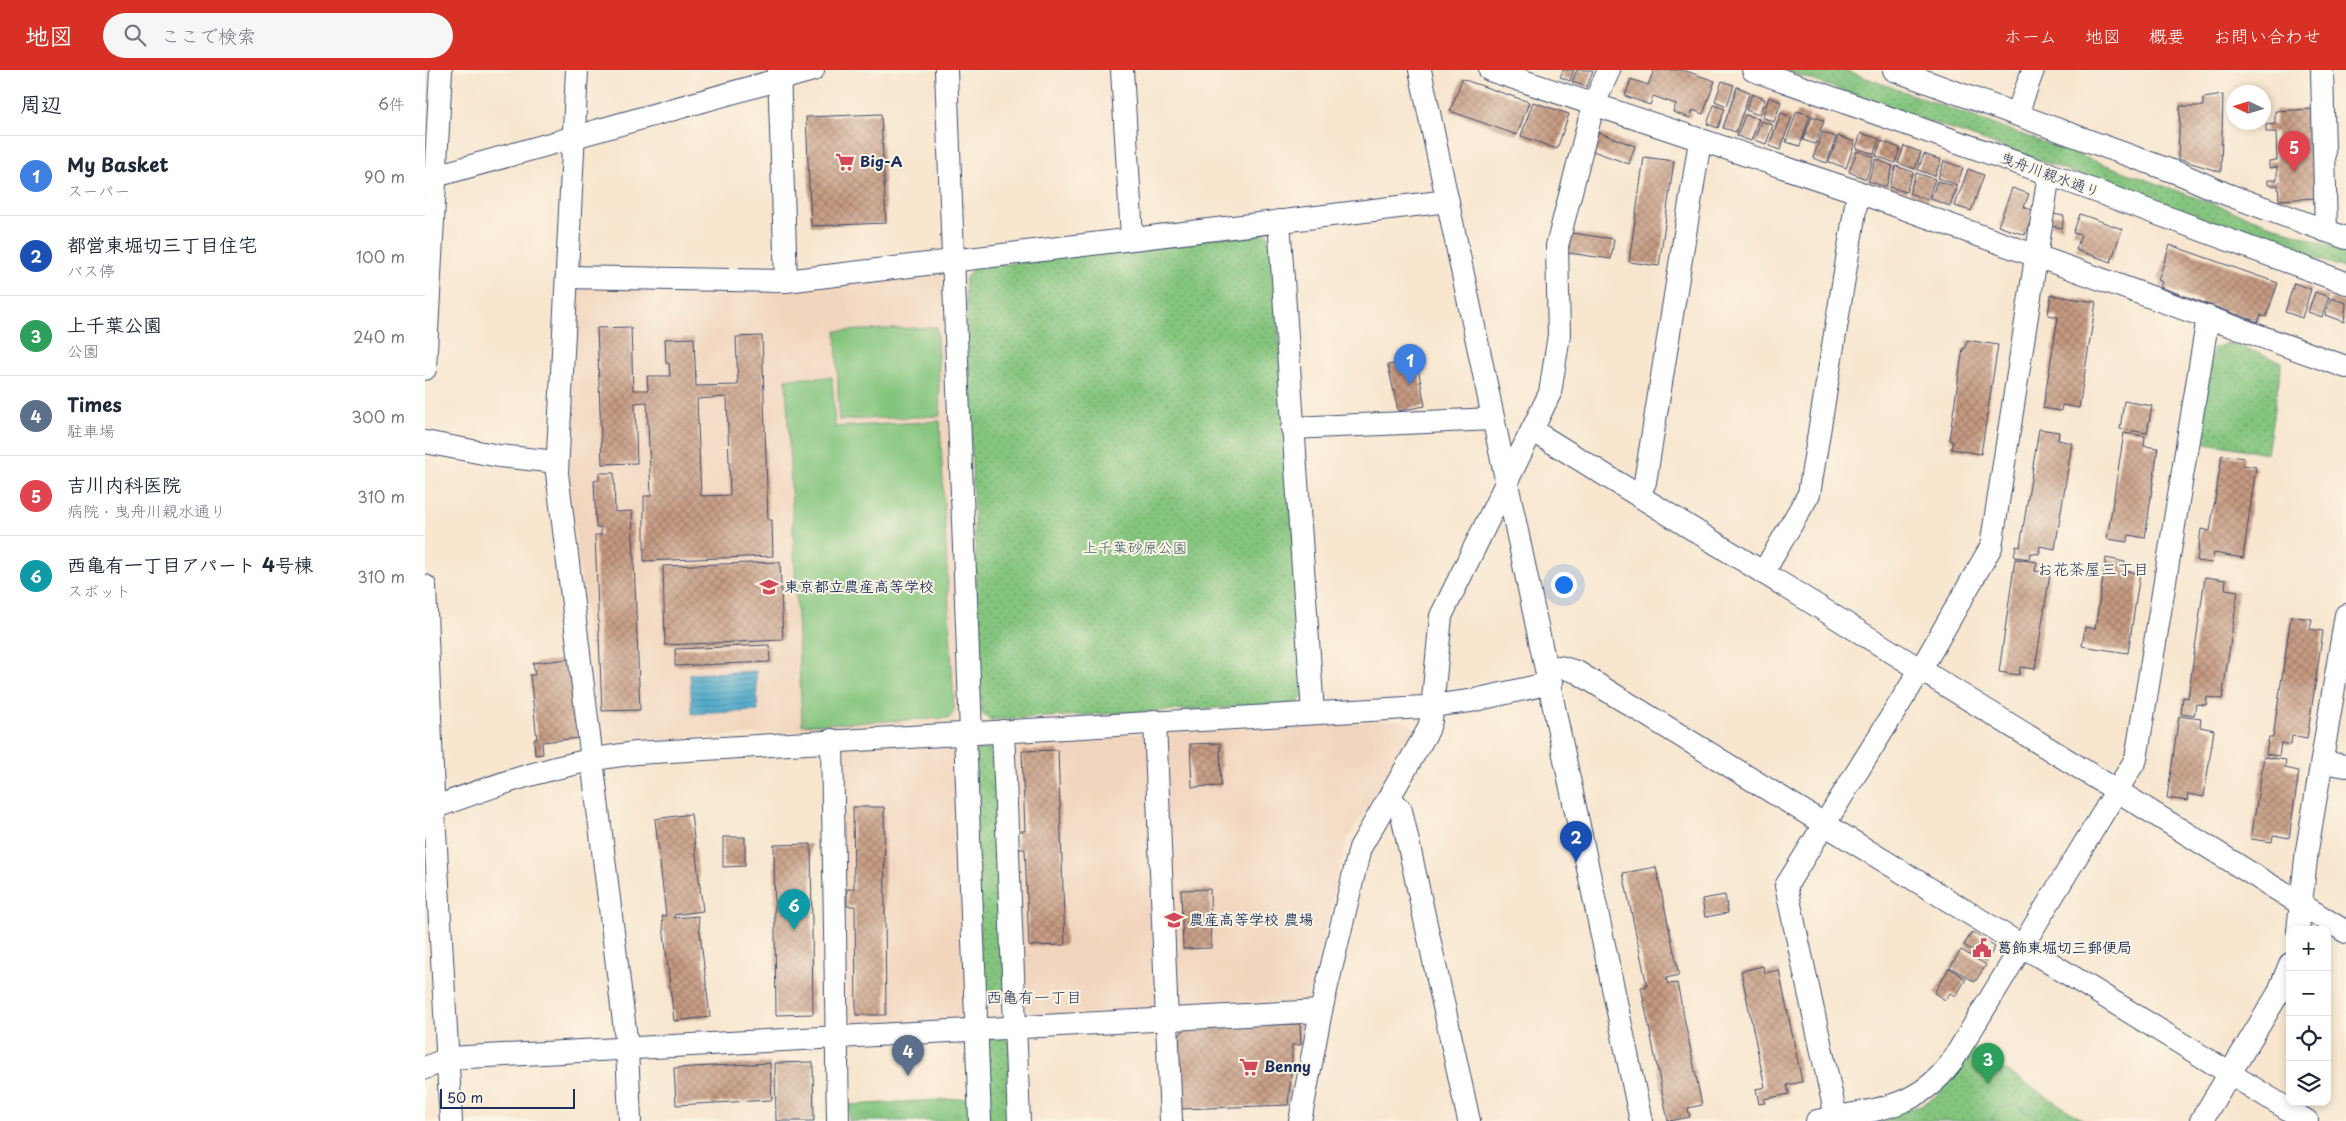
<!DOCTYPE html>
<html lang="ja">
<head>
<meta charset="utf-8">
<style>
  :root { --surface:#fff; --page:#f6f6f7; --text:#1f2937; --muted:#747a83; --line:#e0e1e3; --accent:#d93025 }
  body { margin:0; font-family:"Playpen Sans","Klee One",sans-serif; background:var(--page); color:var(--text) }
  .controls { position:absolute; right:15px; bottom:15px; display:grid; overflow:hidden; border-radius:10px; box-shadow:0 2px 8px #0003 }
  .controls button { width:45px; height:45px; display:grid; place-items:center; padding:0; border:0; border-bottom:1px solid var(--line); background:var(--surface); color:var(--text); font:25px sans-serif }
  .compass { position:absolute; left:1801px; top:15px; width:45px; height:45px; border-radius:50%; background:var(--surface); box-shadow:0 2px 8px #0003; rotate:274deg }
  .scale { position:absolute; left:15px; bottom:12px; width:135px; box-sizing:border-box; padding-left:5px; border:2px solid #1b2f5e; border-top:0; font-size:14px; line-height:18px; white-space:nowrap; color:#1b2f5e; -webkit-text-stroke:4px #fcf5e5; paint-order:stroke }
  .you { position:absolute; left:1138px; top:514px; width:18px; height:18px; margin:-12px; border:4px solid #fff; border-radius:50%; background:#1a73e8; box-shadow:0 0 0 8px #1a73e833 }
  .badge { display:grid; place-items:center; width:32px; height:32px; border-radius:50%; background:var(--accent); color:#fff; font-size:16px; font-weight:700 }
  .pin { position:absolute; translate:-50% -41px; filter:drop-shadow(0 1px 2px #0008) }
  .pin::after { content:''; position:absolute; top:26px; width:18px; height:15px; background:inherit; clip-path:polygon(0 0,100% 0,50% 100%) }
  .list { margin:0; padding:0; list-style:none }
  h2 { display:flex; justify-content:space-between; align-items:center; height:65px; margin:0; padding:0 20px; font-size:21px }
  h2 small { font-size:16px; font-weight:400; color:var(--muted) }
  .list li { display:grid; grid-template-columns:32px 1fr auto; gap:15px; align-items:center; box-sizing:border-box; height:80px; padding:0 20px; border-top:1px solid var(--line) }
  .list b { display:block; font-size:19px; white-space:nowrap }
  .list p { margin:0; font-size:16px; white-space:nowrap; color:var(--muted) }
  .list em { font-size:16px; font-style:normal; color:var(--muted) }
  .icon { flex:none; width:28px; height:28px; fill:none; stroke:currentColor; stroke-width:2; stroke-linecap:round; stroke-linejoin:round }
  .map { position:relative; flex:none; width:1921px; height:1051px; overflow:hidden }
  header { display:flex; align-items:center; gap:30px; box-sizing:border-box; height:70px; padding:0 25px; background:var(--accent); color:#fff }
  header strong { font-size:24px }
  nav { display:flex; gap:28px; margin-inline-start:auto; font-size:18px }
  .search { width:350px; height:45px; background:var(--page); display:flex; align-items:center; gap:12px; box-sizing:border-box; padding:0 18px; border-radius:28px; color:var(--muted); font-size:19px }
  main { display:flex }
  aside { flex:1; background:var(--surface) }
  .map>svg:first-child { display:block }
  .built { fill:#f2d5be }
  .grass { fill:url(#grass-tufts); stroke:#507a6e }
  .park { fill:url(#park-dots); stroke:#507a6e }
  .pitch { fill:#84c57e; stroke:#507a6e }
  .water { fill:url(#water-rules); stroke:#326a92 }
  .building { fill:url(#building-cross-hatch); fill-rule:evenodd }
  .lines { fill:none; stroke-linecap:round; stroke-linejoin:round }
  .minor-casing { stroke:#3c4a6f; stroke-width:24 }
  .minor { stroke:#fff; stroke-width:22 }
  .labels { text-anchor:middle; stroke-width:4; stroke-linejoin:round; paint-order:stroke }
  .poi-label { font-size:15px; font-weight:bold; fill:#1b2f5e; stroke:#fcf5e5; text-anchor:start }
  .street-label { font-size:15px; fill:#1b2f5e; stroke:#fcf5e5 }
  .park-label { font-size:15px; fill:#3a5c68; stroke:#fcf5e5 }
  .neighbourhood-label { font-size:16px; fill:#1b2f5e; stroke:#fcf5e5 }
</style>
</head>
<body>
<header>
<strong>地図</strong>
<div class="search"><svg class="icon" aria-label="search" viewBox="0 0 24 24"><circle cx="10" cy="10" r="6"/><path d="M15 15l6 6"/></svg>ここで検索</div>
<nav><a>ホーム</a><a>地図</a><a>概要</a><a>お問い合わせ</a></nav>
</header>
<main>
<aside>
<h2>周辺<small>6件</small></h2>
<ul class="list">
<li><span class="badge" style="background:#3f7fe0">1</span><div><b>My Basket</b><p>スーパー</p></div><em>90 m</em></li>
<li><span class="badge" style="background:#1a4fb4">2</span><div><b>都営東堀切三丁目住宅</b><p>バス停</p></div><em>100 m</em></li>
<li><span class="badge" style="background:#2e9e5b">3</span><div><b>上千葉公園</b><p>公園</p></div><em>240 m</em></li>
<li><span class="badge" style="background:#5c6f8a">4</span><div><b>Times</b><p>駐車場</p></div><em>300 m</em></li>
<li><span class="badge" style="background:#e0444e">5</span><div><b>吉川内科医院</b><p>病院 · 曳舟川親水通り</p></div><em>310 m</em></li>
<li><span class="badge" style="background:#0f9aa8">6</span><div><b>西亀有一丁目アパート 4号棟</b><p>スポット</p></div><em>310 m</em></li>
</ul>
</aside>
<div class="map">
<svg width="1921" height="1051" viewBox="0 0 1921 1051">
  <defs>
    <pattern id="grass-tufts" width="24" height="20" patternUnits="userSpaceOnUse" patternTransform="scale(1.25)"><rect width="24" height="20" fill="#84c57e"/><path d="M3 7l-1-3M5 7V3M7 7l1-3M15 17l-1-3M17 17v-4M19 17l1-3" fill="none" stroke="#6ba06a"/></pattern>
    <pattern id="park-dots" width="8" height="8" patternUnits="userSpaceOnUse" patternTransform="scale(1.25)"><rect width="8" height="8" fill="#84c57e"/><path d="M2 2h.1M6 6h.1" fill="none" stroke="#6ba06a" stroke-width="1.8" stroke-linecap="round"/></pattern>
    <pattern id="water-rules" width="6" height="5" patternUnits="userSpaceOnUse" patternTransform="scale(1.25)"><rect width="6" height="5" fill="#49a6c7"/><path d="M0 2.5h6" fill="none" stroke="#3c88a5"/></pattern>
    <pattern id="building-cross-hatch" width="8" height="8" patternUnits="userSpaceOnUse" patternTransform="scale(1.25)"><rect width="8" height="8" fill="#c69a81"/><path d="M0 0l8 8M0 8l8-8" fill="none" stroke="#a07e6d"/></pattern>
  </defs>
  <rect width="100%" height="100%" fill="#fcf5e5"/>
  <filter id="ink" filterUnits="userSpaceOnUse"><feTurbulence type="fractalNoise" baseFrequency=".02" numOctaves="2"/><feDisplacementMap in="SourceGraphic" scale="10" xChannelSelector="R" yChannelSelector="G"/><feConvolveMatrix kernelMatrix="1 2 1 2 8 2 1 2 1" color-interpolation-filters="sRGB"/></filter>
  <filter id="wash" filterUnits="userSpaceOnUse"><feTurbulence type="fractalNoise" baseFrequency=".0096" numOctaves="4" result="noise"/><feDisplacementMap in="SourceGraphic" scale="20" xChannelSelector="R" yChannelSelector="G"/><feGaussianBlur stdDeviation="1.12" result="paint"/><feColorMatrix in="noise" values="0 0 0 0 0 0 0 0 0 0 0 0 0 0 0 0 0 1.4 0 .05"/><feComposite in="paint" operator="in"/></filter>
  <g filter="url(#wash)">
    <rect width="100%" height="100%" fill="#f8e6cf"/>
    <!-- built -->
    <g class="built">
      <path d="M513 201 519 209 536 643 528 653 527 677 532 684 542 943 534 952 431 954 422 944 415 659 181 673 175 668 141 390 150 225 161 217Z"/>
      <path d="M980 650 989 658 985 668 921 772 883 928 874 934 612 946 599 937 588 683 601 669Z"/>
    </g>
    <!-- grass -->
    <path class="grass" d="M545 1028 546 1051H424V1035Z"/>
    <!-- park -->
    <g class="park">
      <path d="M1359 0H1419L1921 182V199Z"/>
      <path d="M840 162 847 170 881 623 872 634 564 650 556 643 540 209 548 198Z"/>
      <path d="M1804 272 1857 292 1842 383 1775 372 1788 279Z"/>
      <path d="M566 679 572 683 583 921 556 922 550 680Z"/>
      <path d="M579 968 585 973 588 1051H560L561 969Z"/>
      <path d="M1547 979 1660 1051H1435C1497 1038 1514 1037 1547 979Z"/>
    </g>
    <!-- pitch -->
    <g class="pitch">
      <path d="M512 257 515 346 414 350 411 261Z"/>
      <path d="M407 307 410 357 515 351 529 641 524 648 377 655 361 309Z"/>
      <path d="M1590 1035 1616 1051H1566L1574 1039Z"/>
    </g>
    <!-- water -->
    <path class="water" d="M331 601 333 641 267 644 265 604Z"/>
    <g id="blocks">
      <!-- building -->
      <g class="building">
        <path d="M1138 0H1149L1145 11 1135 7Z"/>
        <path d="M1152 0H1168L1162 17 1147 12Z"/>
        <path d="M1229 0H1258L1290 11 1278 44 1268 40 1265 48 1248 42 1251 34 1228 26 1225 35 1200 26 1206 9 1223 15Z"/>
        <path d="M1037 9 1104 32 1092 65 1025 41Z"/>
        <path d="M1297 11 1309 15 1302 36 1290 31Z"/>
        <path d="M1312 17 1325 22 1311 62 1298 58Z"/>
        <path d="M1327 24 1340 29 1334 45 1321 40Z"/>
        <path d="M1798 25 1796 102 1753 89 1755 36H1778V28Z"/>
        <path d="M1344 27 1356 32 1349 52 1337 47Z"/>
        <path d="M1108 32 1144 44 1132 79 1096 66Z"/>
        <path d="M1289 35 1300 39 1293 58 1282 54Z"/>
        <path d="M1887 39 1891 128 1854 130 1853 115H1843V110H1852V97L1844 98V91L1852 90 1851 62H1841V55L1850 54V41Z"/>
        <path d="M1372 41 1385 45 1375 76 1361 72Z"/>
        <path d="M1356 43 1367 47 1355 80 1344 76Z"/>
        <path d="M456 44 461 153 386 156 381 47Z"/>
        <path d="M1320 45 1334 49 1326 71 1312 66Z"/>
        <path d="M1387 46 1399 51 1390 74 1378 70Z"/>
        <path d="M1336 51 1348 55 1341 74 1329 70Z"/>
        <path d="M1172 62 1210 76 1204 94 1165 80Z"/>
        <path d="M1397 62 1411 67 1402 93 1388 88Z"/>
        <path d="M1436 63 1454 69 1449 84 1431 78Z"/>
        <path d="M1413 66 1430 72 1421 98 1404 92Z"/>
        <path d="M1456 71 1475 78 1470 93 1451 86Z"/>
        <path d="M1479 76 1496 82 1490 99 1473 93Z"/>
        <path d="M1432 81 1449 87 1441 109 1424 102Z"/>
        <path d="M1499 84 1516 90 1510 106 1493 100Z"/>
        <path d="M1219 87 1249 91 1234 196 1204 192Z"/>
        <path d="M1451 89 1468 96 1461 117 1443 111Z"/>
        <path d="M1519 91 1538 98 1532 115 1513 108Z"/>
        <path d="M1471 96 1488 102 1481 122 1464 117Z"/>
        <path d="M1543 99 1559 105 1546 141 1530 136Z"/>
        <path d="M1491 103 1510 109 1503 130 1484 123Z"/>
        <path d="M1512 111 1532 117 1525 136 1506 129Z"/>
        <path d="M1587 118 1604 124 1599 137 1609 141 1600 165 1573 156Z"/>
        <path d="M1628 144 1639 146 1637 158 1626 156Z"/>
        <path d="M1655 144 1697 159 1686 192 1651 180 1656 165 1648 163Z"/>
        <path d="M1146 163 1189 169 1186 189 1143 183Z"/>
        <path d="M1745 175 1853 213 1841 247 1836 245 1833 252 1735 217 1737 212 1733 210Z"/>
        <path d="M1869 213 1886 219 1877 248 1860 242Z"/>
        <path d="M1890 222 1904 227 1897 247 1883 242Z"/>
        <path d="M1626 225 1671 232 1654 338 1637 335 1636 341 1618 338 1633 247 1623 245Z"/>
        <path d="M1906 228 1921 233 1919 252 1900 245Z"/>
        <path d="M206 257 208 320H223L222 306H245L244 293H241L240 269 269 268 271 316 313 315 311 267 337 266 343 450H347L348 486 219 491V426H226L222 332 210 333 212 393 177 394 172 258ZM302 327 305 425 276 426 272 329Z"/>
        <path d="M1542 270 1573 275 1556 384 1526 379 1528 371 1524 370 1538 278 1540 279Z"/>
        <path d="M989 290 991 298H993L1000 336 973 341 963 295Z"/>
        <path d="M1699 331 1727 336 1722 363 1695 359Z"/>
        <path d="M1614 359 1634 362 1633 370 1647 373 1630 479 1615 476 1614 484 1605 483 1604 489 1589 487 1591 476 1595 477Z"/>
        <path d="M1699 363 1720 366 1719 376 1733 378 1720 468 1704 465 1702 472 1682 469Z"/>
        <path d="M1797 385 1819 388 1818 395 1831 397 1818 488 1789 483 1787 493 1772 491 1776 459 1785 461Z"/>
        <path d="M174 403H189L190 442 207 441 215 640 177 641 170 465H176V457L171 458 169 411 174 410Z"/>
        <path d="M1681 488 1700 492 1699 501 1715 503 1703 583 1657 576 1660 557 1670 559Z"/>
        <path d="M1590 489 1612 492 1610 501 1625 503 1610 599 1595 597 1594 605 1574 602Z"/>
        <path d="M355 492 358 570 240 575 238 496Z"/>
        <path d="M1780 507 1801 510 1800 519 1813 521 1797 629 1782 627 1781 635 1771 634 1769 646 1756 644 1758 627 1763 628Z"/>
        <path d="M1866 546 1887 549 1885 559 1898 561 1882 669 1867 666 1866 675 1856 673 1854 686 1841 684 1844 667H1848Z"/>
        <path d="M344 575 345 592 250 596V579Z"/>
        <path d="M144 589 154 668 117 672 118 684 110 685 109 669H112L105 605H110L108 593Z"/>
        <path d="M1754 646 1776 649 1775 657 1789 660 1779 727 1763 724 1762 731 1742 728Z"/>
        <path d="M795 673 796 716 767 717 765 674Z"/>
        <path d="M633 680 640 875 604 876 600 779H593L592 761H600L597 681Z"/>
        <path d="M1839 687 1861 690 1860 698 1874 701 1864 768 1848 765 1847 772 1826 769Z"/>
        <path d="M428 737H459L461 945H431L430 836H422V819H429Z"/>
        <path d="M266 744 278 841 249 845V848L273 846 285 947 249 951 237 846H241L230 749Z"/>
        <path d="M298 767H320V796L298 797Z"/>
        <path d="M386 774 388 944 351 945 349 775Z"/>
        <path d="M1231 797 1254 905 1241 908 1243 914 1252 913 1277 1035 1263 1038 1265 1047 1245 1051H1243L1216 917 1222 916 1198 803Z"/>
        <path d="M785 819 786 878 758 879 756 820Z"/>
        <path d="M1300 825 1303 843 1280 847 1277 829Z"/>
        <path d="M1547 862 1570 877 1562 890 1539 875Z"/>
        <path d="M1536 880 1561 895 1550 912 1525 897Z"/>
        <path d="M1338 896 1340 903 1354 900 1377 1012 1362 1015 1364 1024 1339 1029 1340 1033 1334 1034 1331 1019 1340 1017 1316 901Z"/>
        <path d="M1524 898 1541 909 1531 926 1525 923 1520 930 1509 923Z"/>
        <path d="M873 954 875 955 876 975H867V995L863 1035 756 1039 754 966 760 958Z"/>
        <path d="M388 992 389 1051H351L350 993Z"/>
        <path d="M345 993 347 1030 251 1035 249 998Z"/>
      </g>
    </g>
  </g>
  <g filter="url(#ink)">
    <use href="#blocks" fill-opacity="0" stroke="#3c4a6f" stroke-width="1"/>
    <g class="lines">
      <!-- minor casing -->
      <g class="minor-casing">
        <g id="minor">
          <path d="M152 0 132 403 202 977 205 1051"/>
          <path d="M354 0 361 211"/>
          <path d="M521 0 546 663"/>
          <path d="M697 0 707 168"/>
          <path d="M995 0 1216 1051"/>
          <path d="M1065 0 1433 122 1921 297"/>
          <path d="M1328 0 1624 104 1921 213"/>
          <path d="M1469 0 1758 105 1801 124 1921 168"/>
          <path d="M1897 0 1901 161"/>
          <path d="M1592 44 1608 0"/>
          <path d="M0 109 388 0"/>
          <path d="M854 151 888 643"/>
          <path d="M142 207 361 211 1023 131"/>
          <path d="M0 299 16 0"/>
          <path d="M867 358 1068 349"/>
          <path d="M1107 360 1125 323 1134 265 1132 176 1168 36 1184 0"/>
          <path d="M0 372 74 386 132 392"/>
          <path d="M1214 425 1220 412 1275 71"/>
          <path d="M1338 503 1384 424 1433 122"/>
          <path d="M0 516 8 724 26 1051"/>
          <path d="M1122 598 1135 597 1152 602 1882 1051"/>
          <path d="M730 651 746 1051"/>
          <path d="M578 661 594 1051"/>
          <path d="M540 663 555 1051"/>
          <path d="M407 670 413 1051"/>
          <path d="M1897 692 1921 696"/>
          <path d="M964 730 976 740 1044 1051"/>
          <path d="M0 741C72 714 135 692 211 683L998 637 1045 631 1126 613"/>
          <path d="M1873 860 1882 780 1921 545"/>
          <path d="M0 998 24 988 896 941"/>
          <path d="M875 1051 896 941 935 778 1003 660 1006 650 1016 546 1107 360 1921 862"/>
          <path d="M1392 1051C1447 1039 1490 1041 1526 993L1711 689 1783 247"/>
          <path d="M1412 1051 1361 816 1496 599 1566 477 1624 104"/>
          <path d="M1776 1051 1853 924 1865 894"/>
        </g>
      </g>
      <!-- minor -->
      <use href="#minor" class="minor"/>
    </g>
  </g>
  <!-- icons -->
  <defs>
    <g id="supermarket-bare" transform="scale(1.5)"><path d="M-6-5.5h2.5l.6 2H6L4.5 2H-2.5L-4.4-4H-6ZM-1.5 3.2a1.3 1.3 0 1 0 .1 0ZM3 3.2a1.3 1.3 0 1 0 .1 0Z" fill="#d1495b" stroke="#fcf5e5" stroke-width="2.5" paint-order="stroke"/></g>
    <g id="school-bare" transform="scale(1.5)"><path d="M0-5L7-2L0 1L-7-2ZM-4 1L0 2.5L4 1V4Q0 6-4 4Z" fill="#d1495b" stroke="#fcf5e5" stroke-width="2.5" paint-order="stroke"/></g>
    <g id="civic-bare" transform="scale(1.5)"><path d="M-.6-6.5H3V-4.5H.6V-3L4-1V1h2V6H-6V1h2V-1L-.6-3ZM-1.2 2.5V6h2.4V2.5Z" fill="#d1495b" stroke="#fcf5e5" stroke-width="2.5" paint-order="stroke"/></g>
  </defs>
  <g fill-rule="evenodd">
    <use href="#supermarket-bare" x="420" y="92"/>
    <use href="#school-bare" x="344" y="517"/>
    <use href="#school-bare" x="749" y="850"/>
    <use href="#civic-bare" x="1557" y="878"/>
    <use href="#supermarket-bare" x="824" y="997"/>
  </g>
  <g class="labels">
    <!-- poi labels -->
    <g class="poi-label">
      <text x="435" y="97">Big-A</text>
      <text x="359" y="522">東京都立農産高等学校</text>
      <text x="764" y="855">農産高等学校 農場</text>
      <text x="1572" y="883">葛飾東堀切三郵便局</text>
      <text x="839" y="1002">Benny</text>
    </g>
    <!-- street labels -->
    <g class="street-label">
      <text transform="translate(1625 105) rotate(20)" y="5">曳舟川親水通り</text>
    </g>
    <!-- park labels -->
    <g class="park-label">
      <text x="710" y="483">上千葉砂原公園</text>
    </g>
    <!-- neighbourhood labels -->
    <g class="neighbourhood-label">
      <text x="1668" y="505">お花茶屋三丁目</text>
      <text x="609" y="933">西亀有一丁目</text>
    </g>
  </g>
</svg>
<div class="controls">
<button>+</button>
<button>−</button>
<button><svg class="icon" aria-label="locate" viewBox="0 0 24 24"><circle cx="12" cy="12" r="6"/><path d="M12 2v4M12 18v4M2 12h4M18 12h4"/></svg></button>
<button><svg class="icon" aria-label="layers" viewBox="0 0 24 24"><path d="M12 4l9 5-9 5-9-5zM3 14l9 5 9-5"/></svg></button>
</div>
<svg class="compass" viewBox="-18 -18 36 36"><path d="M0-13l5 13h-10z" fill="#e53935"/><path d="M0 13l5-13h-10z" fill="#747a83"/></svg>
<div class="scale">50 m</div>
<div class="you"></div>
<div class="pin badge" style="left:985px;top:315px;background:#3f7fe0">1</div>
<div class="pin badge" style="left:1151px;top:792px;background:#1a4fb4">2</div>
<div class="pin badge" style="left:1563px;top:1014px;background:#2e9e5b">3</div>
<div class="pin badge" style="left:483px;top:1006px;background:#5c6f8a">4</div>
<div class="pin badge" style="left:1869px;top:102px;background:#e0444e">5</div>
<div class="pin badge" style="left:369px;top:860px;background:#0f9aa8">6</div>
</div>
</main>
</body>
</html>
